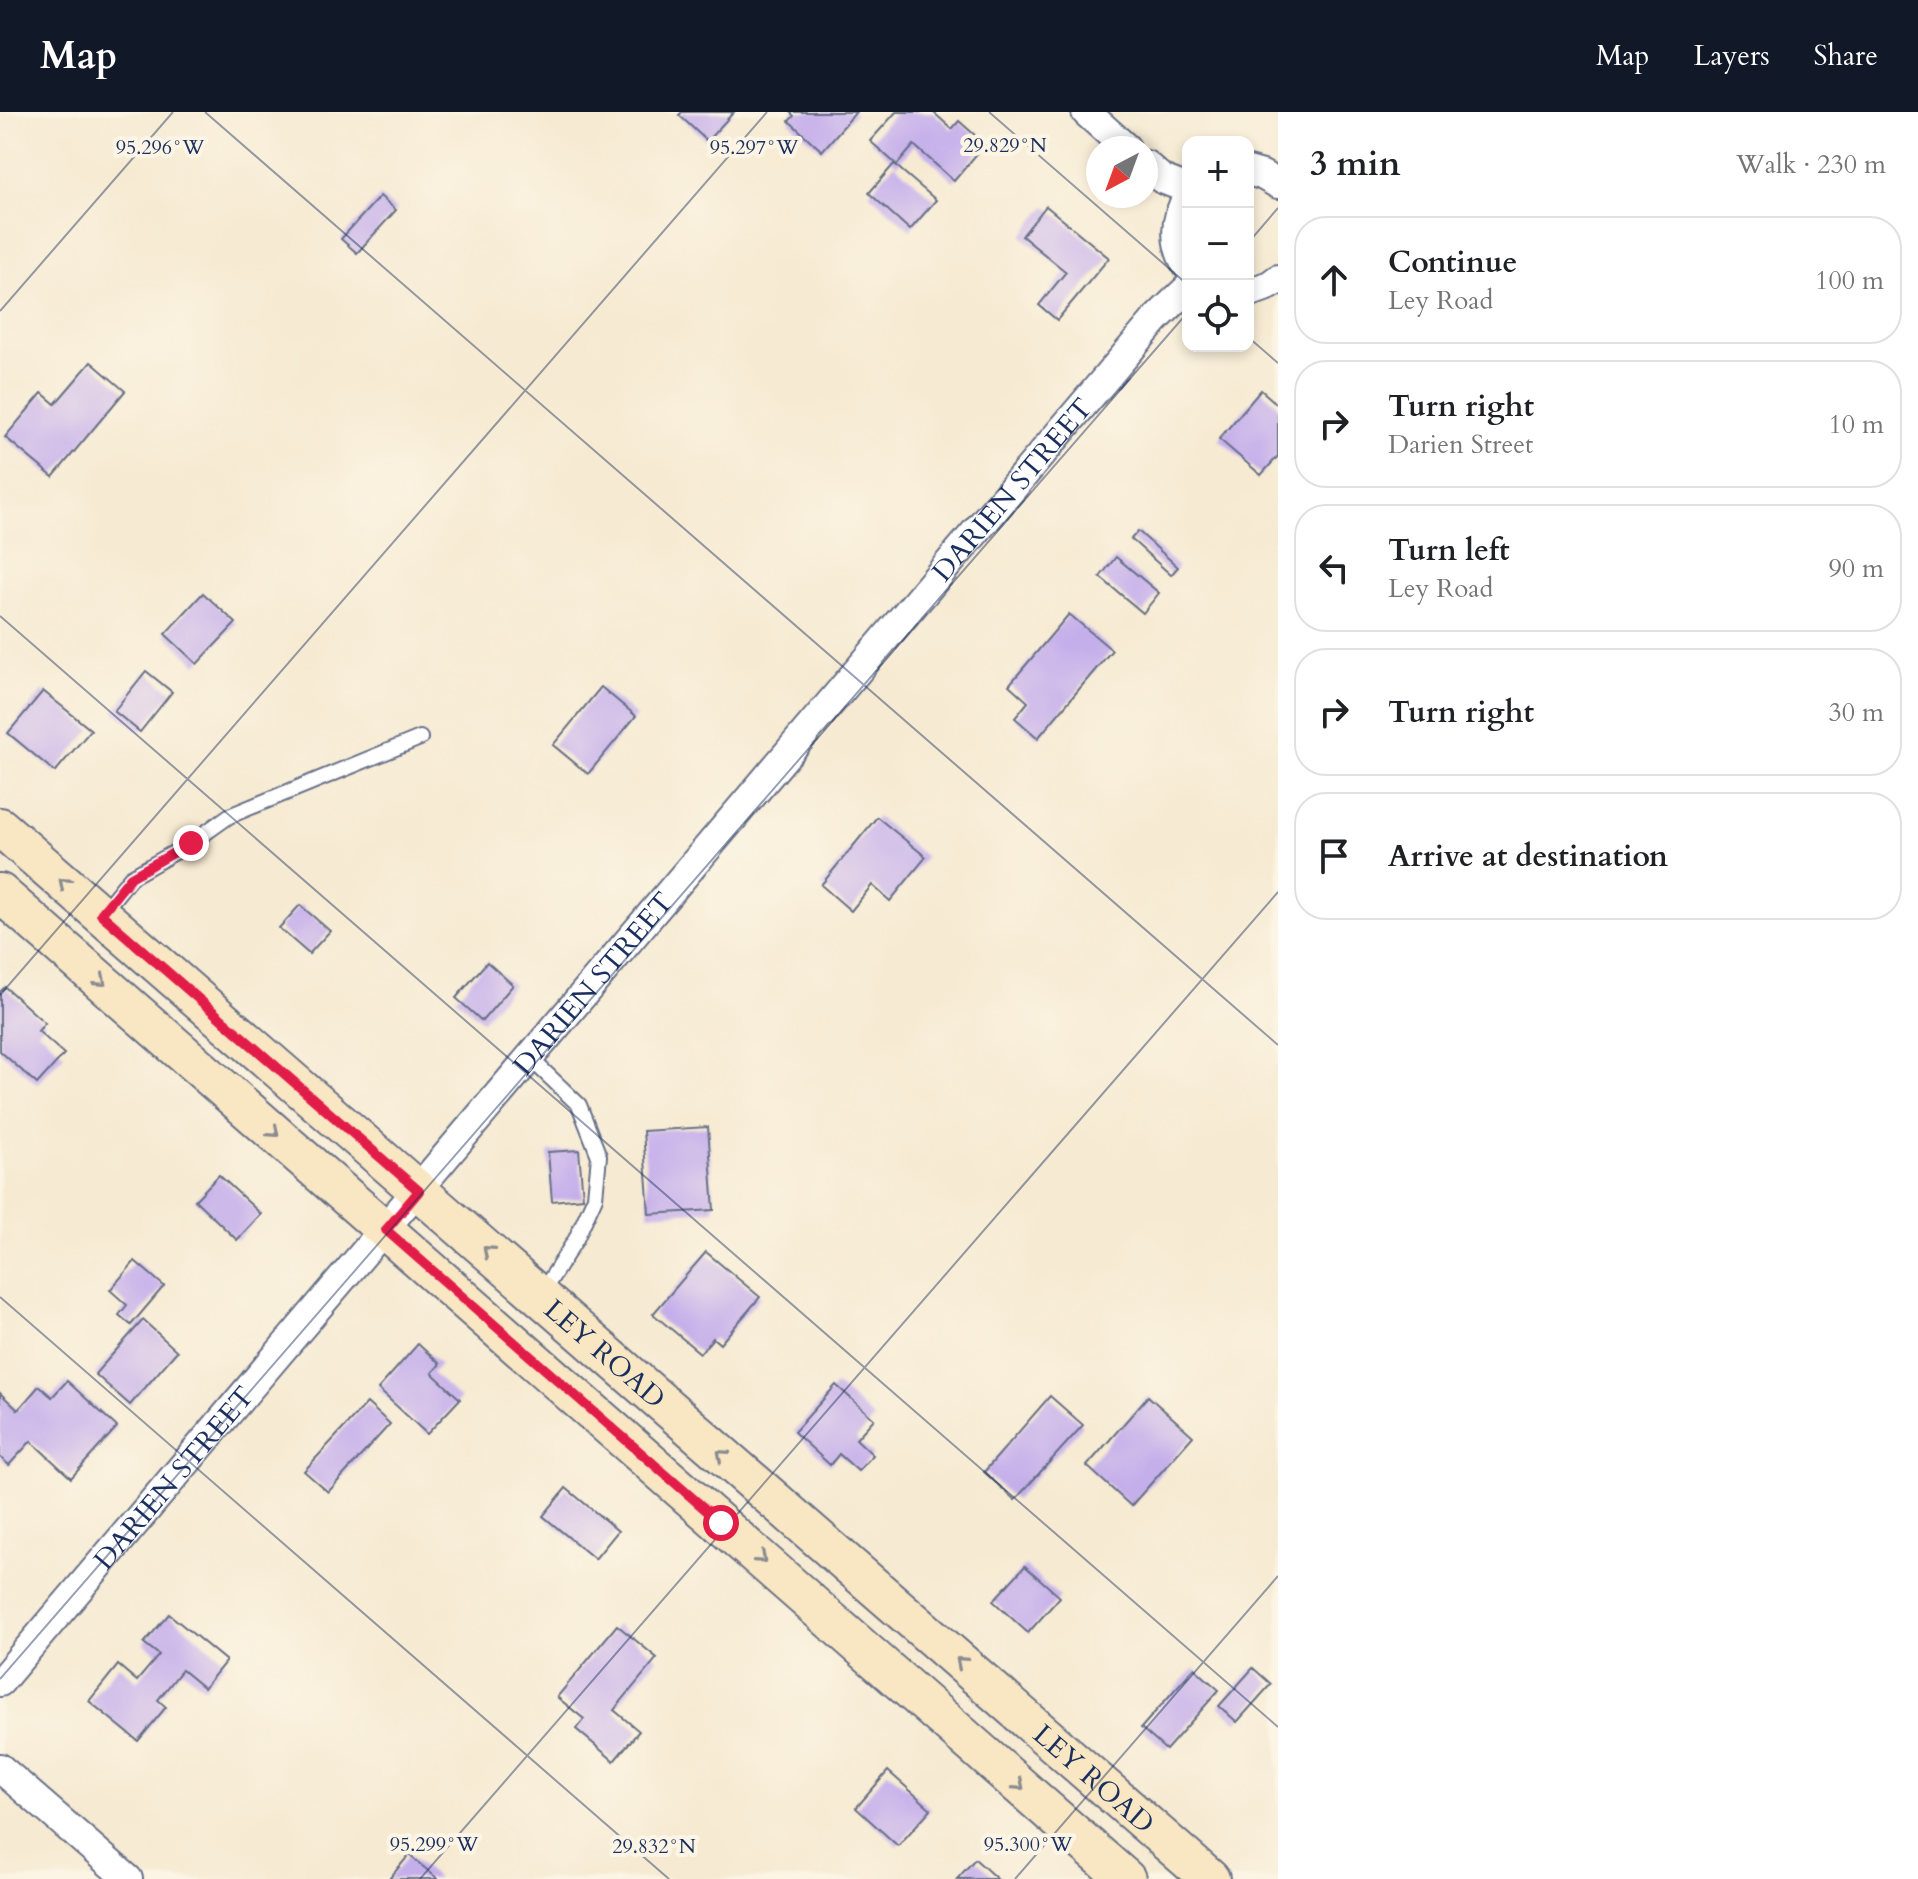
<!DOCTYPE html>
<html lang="en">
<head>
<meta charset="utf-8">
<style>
  :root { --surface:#fff; --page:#f6f6f6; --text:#202124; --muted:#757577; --line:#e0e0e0; --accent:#111827 }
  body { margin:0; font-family:Cardo,serif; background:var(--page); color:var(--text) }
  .controls { position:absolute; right:24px; top:24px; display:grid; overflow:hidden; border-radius:16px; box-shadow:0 4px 12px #0003 }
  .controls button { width:72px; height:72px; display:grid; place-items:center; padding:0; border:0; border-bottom:2px solid var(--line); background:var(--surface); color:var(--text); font:40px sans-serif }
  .compass { position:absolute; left:1086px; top:24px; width:72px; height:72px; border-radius:50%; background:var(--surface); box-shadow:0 4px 12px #0003; rotate:221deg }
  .stop { position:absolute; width:24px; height:24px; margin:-18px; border:6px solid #e11d48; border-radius:50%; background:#fff }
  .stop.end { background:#e11d48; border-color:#fff; box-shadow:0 2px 8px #0008 }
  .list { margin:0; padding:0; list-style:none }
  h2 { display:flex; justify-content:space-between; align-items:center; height:104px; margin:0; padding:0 32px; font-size:34px }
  h2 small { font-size:26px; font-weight:400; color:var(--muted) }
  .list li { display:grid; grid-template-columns:52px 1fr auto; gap:24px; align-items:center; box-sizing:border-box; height:128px; margin:0 16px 16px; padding:0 16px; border:2px solid var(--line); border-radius:32px }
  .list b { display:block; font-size:30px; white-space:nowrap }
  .list p { margin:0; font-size:26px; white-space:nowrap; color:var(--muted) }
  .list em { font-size:26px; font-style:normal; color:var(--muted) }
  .icon { flex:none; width:44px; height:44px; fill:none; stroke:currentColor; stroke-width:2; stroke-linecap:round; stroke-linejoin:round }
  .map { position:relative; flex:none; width:1278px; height:1767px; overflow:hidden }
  header { display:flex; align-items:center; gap:48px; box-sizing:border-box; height:112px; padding:0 40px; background:var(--accent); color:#fff }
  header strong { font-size:38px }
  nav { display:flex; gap:44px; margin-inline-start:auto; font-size:28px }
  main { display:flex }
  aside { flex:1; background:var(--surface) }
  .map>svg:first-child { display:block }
  .building { fill:#c5afeb }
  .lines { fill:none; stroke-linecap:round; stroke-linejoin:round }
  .lane-casing { stroke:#687087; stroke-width:18 }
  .street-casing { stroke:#687087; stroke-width:32 }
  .secondary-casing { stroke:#687087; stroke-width:42 }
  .lane { stroke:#fff; stroke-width:14 }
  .street { stroke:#fff; stroke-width:28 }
  .secondary { stroke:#f9e7c3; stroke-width:38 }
  .oneway { stroke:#8a8b90 }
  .route { stroke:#e11d48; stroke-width:10 }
  .ticks { fill:none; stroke:#1b2f5e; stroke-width:2; stroke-opacity:0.45 }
  .labels { text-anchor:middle; stroke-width:8; stroke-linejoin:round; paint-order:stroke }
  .street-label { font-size:28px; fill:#1b2f5e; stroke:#fcf5e5 }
  .ticks-label { font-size:20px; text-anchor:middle; fill:#1b2f5e; stroke:#fcf5e5; stroke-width:8; stroke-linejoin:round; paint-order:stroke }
</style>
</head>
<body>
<header>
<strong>Map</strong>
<nav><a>Map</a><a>Layers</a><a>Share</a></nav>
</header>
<main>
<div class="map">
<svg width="1278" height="1767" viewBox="0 0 1278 1767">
  <rect width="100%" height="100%" fill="#fcf5e5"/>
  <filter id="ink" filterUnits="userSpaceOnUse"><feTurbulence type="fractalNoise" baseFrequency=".0125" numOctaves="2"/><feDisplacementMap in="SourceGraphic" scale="16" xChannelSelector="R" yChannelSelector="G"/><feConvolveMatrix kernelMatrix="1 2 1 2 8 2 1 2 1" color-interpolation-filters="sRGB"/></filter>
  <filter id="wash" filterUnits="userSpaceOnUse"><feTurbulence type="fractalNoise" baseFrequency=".006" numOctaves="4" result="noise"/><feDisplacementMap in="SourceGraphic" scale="32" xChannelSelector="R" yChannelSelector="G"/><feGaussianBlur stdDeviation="1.8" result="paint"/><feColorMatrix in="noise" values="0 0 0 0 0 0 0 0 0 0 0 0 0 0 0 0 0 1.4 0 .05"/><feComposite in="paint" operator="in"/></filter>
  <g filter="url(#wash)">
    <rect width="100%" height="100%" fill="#f6ead2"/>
    <g id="blocks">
      <!-- building -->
      <g class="building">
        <path d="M682 0H734L707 29 679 3Z"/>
        <path d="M790 0H856L822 39 789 9 794 4Z"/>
        <path d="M896 0H933L952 17 959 9 985 32 954 69 914 33 897 53 870 29Z"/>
        <path d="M894 52 936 88 910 118 869 81Z"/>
        <path d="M380 84 396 98 357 141 341 127Z"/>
        <path d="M1046 94 1109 146 1057 208 1039 193 1066 160 1022 124Z"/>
        <path d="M91 250 125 279 53 365 5 325 42 281 55 292Z"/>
        <path d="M1261 278 1278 293V344L1261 363 1219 327Z"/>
        <path d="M1138 419 1178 455 1171 463 1131 427Z"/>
        <path d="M1116 445 1159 481 1143 501 1100 465Z"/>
        <path d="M203 481 236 511 197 552 165 522Z"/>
        <path d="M1069 502 1112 538 1038 626 1015 606 1028 590 1009 573Z"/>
        <path d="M146 559 172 580 140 620 114 599Z"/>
        <path d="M601 575 636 604 588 662 553 633Z"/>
        <path d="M43 579 91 618 55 660 8 621Z"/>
        <path d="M877 705 926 745 890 789 872 773 851 799 821 773Z"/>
        <path d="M300 793 330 819 309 842 279 816Z"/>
        <path d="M487 850 513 873 482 909 456 886Z"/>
        <path d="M5 875 45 911 38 919 64 942 37 972 0 939V880Z"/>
        <path d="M708 1015 714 1098 649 1102 643 1019Z"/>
        <path d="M579 1038 583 1086 552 1089 548 1040Z"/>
        <path d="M219 1063 261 1102 237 1128 195 1088Z"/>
        <path d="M706 1140 760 1185 720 1232 713 1226 700 1241 653 1202Z"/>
        <path d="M135 1149 164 1174 131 1213 119 1203 127 1193 110 1178Z"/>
        <path d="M143 1208 177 1239 130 1293 95 1262Z"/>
        <path d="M418 1232 440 1252 432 1261 460 1287 427 1322 378 1277Z"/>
        <path d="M67 1269 117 1315 71 1366 31 1329 9 1353 0 1345V1281L18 1298 39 1274 52 1285Z"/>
        <path d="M836 1273 874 1307 856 1327 873 1343 858 1359 839 1342 830 1353 794 1320Z"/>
        <path d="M1050 1284 1083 1313 1015 1388 984 1360Z"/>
        <path d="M1148 1284 1193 1324 1131 1394 1087 1354Z"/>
        <path d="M367 1291 390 1312 328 1380 304 1359Z"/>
        <path d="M566 1376 618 1419 595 1447 543 1404Z"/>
        <path d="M1025 1454 1060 1485 1028 1521 993 1489Z"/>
        <path d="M169 1502 226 1549 204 1576 182 1558 158 1588 166 1595 138 1629 89 1589 118 1553 137 1569 159 1543 144 1531Z"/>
        <path d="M617 1513 657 1546 614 1598 639 1619 614 1649 576 1617 584 1607 557 1585Z"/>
        <path d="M1194 1556 1219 1578 1166 1638 1141 1616Z"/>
        <path d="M1253 1556 1271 1572 1237 1610 1219 1594Z"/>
        <path d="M888 1659 931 1697 898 1734 856 1696Z"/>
        <path d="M409 1743 438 1767H389Z"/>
        <path d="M975 1747 997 1767H957Z"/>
      </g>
    </g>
  </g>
  <g filter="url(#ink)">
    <use href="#blocks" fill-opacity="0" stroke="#687087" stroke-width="2"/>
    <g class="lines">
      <!-- lane casing -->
      <g class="lane-casing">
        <g id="lane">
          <path d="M101 802 131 765 191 731 229 704 420 626"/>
          <path d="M531 947 579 993 599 1044 595 1085 576 1127 540 1184"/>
        </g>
      </g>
      <!-- street casing -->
      <g class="street-casing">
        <g id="street">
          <path d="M1086 0 1126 36"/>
          <path d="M1146 53 1162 67 1188 77"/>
          <path d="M1248 59 1262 63 1278 72"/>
          <path d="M1188 84C1174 107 1173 133 1188 155"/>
          <path d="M1248 181 1270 173 1278 167"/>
          <path id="s1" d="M0 1570 1156 207 1188 176"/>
          <path d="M0 1656 128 1767"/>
        </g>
      </g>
      <!-- secondary casing -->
      <g class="secondary-casing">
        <g id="secondary">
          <path id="s2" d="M0 715 1210 1767"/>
          <path d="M0 781 1126 1767"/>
        </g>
      </g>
      <!-- lane -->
      <use href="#lane" class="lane"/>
      <!-- street -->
      <use href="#street" class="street"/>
      <!-- secondary -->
      <use href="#secondary" class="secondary"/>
    </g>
    <!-- one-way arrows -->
    <defs><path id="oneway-chevron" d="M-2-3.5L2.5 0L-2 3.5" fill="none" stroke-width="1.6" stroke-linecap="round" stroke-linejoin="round" transform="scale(2)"/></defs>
    <g class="oneway">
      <use href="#oneway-chevron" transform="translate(64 771) rotate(-139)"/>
      <use href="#oneway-chevron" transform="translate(101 869) rotate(41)"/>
      <use href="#oneway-chevron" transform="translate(274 1020) rotate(41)"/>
      <use href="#oneway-chevron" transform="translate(488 1139) rotate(-139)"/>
      <use href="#oneway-chevron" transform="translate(722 1343) rotate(-139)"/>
      <use href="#oneway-chevron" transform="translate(761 1446) rotate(41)"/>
      <use href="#oneway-chevron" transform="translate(961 1550) rotate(-139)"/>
      <use href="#oneway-chevron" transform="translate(1019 1673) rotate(41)"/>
    </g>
  </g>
  <g class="lines" filter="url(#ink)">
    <!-- route -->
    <path class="route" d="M191 731 131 765 101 802 419 1079 386 1118 721 1411"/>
  </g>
  <!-- ticks -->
  <path class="ticks" d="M205 0 1278 933M989 0 1188 173M1248 131 1278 96M0 199 173 0M1248 225 1278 251M0 504 1278 1615M0 883 767 0M0 1185 669 1767M0 1567 1188 200M420 1767 1278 780M1015 1767 1278 1464"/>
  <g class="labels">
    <!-- street labels -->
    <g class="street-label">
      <text dy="10" stroke="none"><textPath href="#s1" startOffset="1564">DARIEN STREET</textPath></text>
      <text dy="10" stroke="none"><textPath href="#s1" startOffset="916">DARIEN STREET</textPath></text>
      <text dy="10" stroke="none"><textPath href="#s2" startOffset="802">LEY ROAD</textPath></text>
      <text dy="10" stroke="none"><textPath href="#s1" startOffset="268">DARIEN STREET</textPath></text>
      <text dy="10" stroke="none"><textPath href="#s2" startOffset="1450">LEY ROAD</textPath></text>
    </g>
  </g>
  <g class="ticks-label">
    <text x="1005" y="40">29.829°N</text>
    <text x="160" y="42">95.296°W</text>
    <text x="754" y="42">95.297°W</text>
    <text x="434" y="1739">95.299°W</text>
    <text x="1028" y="1739">95.300°W</text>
    <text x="654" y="1741">29.832°N</text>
  </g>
</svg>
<div class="controls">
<button>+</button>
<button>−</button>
<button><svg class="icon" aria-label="locate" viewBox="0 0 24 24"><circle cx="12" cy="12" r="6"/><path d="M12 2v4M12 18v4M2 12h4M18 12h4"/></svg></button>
</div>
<svg class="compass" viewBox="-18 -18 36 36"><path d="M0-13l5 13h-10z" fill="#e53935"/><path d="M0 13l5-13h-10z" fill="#757577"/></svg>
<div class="stop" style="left:721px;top:1411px"></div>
<div class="stop end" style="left:191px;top:731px"></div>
</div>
<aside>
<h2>3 min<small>Walk · 230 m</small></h2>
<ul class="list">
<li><svg class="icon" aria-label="ahead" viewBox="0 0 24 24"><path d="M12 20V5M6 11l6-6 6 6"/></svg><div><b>Continue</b><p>Ley Road</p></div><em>100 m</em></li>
<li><svg class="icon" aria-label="right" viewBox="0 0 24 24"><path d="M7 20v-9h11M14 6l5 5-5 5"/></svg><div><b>Turn right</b><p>Darien Street</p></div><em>10 m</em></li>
<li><svg class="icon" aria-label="left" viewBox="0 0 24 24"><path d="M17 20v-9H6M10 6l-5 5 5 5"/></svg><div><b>Turn left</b><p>Ley Road</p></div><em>90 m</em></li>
<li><svg class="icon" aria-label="right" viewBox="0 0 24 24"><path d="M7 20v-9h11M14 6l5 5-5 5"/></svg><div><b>Turn right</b></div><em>30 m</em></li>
<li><svg class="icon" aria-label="arrive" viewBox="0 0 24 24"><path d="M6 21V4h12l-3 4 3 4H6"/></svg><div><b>Arrive at destination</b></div></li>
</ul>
</aside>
</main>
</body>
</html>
